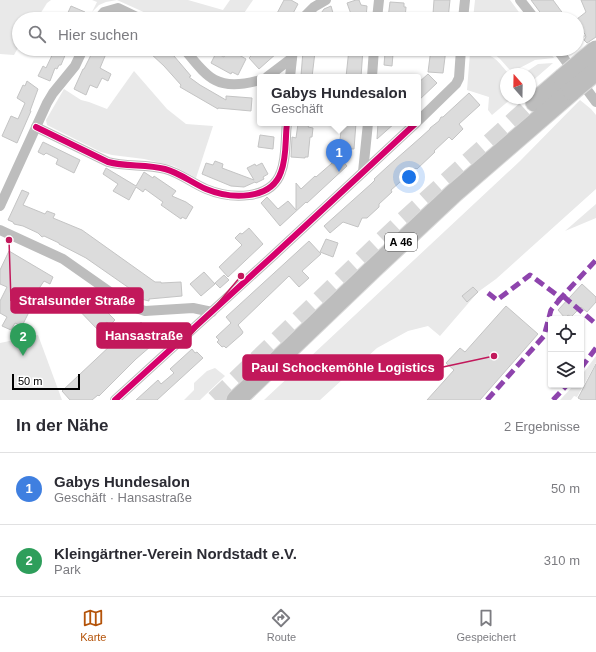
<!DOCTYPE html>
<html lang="de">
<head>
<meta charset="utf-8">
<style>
  :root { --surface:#fff; --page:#f2f2f3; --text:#2b2b33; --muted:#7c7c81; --line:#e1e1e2; --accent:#b45309 }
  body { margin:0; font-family:Helvetica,sans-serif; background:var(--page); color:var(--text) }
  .controls { position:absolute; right:12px; bottom:12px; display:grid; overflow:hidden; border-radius:4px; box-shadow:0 1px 3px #0004 }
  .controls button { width:36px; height:36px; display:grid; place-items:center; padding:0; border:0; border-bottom:1px solid var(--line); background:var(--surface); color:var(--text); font:20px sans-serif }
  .compass { position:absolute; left:500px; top:68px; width:36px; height:36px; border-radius:50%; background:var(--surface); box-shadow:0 1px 3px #0004; rotate:340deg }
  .scale { position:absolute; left:12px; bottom:10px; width:68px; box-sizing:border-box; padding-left:4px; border:2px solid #000; border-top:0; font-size:11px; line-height:14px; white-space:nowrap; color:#000; -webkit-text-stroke:3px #fff; paint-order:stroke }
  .you { position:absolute; left:409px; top:177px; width:14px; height:14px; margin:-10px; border:3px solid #fff; border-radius:50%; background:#1a73e8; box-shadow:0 0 0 6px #1a73e833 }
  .badge { display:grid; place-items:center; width:26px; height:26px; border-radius:50%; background:var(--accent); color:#fff; font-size:13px; font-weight:700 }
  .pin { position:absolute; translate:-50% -33px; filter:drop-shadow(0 1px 2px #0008) }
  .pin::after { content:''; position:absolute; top:21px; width:14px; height:12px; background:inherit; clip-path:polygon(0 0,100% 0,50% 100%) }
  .popup { position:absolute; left:257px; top:74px; width:164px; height:52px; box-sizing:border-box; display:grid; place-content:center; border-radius:4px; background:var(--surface); filter:drop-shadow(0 1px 3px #0005); font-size:13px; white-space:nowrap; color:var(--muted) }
  .popup b { font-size:15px; color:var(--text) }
  .popup::after { content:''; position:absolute; left:50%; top:100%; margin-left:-8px; border:8px solid transparent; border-top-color:var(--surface) }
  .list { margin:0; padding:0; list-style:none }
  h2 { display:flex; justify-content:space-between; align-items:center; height:52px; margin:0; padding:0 16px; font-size:17px }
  h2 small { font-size:13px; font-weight:400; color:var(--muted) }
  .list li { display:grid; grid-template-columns:26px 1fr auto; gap:12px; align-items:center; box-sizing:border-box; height:72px; padding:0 16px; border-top:1px solid var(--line) }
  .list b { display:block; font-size:15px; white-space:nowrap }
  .list p { margin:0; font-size:13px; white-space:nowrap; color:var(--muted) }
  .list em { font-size:13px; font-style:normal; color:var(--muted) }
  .icon { flex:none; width:22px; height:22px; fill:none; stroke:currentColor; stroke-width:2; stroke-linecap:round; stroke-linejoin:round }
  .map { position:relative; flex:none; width:596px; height:400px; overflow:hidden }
  .search { position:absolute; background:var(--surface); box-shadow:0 1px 3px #0004; left:12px; right:12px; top:12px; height:44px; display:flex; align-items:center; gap:10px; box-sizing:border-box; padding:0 14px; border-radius:22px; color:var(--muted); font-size:15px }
  .sheet { height:196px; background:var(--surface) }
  nav { display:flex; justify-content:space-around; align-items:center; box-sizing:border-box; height:56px; border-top:1px solid var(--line); background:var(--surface); font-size:11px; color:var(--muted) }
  nav a { display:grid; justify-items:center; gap:2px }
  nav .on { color:var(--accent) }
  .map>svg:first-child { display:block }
  .green { fill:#e9e9e9 }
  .building { fill:#dcdcdc; stroke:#c4c4c4 }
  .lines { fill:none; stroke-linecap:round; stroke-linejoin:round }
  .motorway-tunnel { stroke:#d9d9d9; stroke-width:19; stroke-dasharray:19 10; stroke-linecap:butt }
  .motorway-casing { stroke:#dbdbdb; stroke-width:21 }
  .service { stroke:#bdbdbd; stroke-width:5 }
  .minor { stroke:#bdbdbd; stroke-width:10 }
  .motorway { stroke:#bdbdbd; stroke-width:19 }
  .motorway-bridge-casing { stroke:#dbdbdb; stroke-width:21; stroke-linecap:butt }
  .motorway-bridge { stroke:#bdbdbd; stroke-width:19 }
  .quiet { stroke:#8e44ad; stroke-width:5; stroke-dasharray:10 5; stroke-linecap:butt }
  .cycleway-casing { stroke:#fff; stroke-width:8 }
  .cycleway { stroke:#d6006c; stroke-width:6 }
  .labels { text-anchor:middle; stroke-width:3; stroke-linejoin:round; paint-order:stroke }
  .shield { fill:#fff; stroke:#4c4c4c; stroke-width:1 }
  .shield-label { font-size:11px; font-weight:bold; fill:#000 }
  .leader { fill:none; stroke:#c2185b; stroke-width:1.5 }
  .callout-dot { fill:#c2185b; stroke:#fff; stroke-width:1.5 }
  .callout { fill:#c2185b; stroke:#c2185b; stroke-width:1.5 }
  .callout-label { font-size:13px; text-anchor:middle; font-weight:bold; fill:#fff }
</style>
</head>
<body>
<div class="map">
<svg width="596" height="400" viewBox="0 0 596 400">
  <rect width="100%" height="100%" fill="#fff"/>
  <!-- green -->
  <g class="green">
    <path d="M0 0H51L47 3 37 19H19V46L14 55 0 54Z"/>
    <path d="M92 0H188L223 10 230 0H253L240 19H159L117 0 106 2 99 5 92 12 97 2Z"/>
    <path d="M475 0H510L524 19H473Z"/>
    <path d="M193 49H214L199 56Z"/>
    <path d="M477 49H547L554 58 535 60 512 72C498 58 498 52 477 49Z"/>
    <path d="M472 52C495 55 494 57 509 74H506V98H512L492 115 488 110 489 97 467 90 470 53Z"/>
    <path d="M553 63 530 83V74H523L538 64Z"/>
    <path d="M134 71 167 109 186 124 213 126 196 178 174 166 144 159 112 155 101 152 47 125 46 120 64 89 81 100 89 102 107 109Z"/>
    <path d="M580 100 591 109 596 115V189L496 279 478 292 440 336 428 326 408 331 377 348 320 400H264L520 161Z"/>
    <path d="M596 204V218L565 231Z"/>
    <path d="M38 335 62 400H0V343Z"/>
    <path d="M596 356V363L577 397 574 396 571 400H560L574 385H581V376Z"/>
    <path d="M215 368 225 376 200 400H184L194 390V383L207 371Z"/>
  </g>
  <!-- building -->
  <g class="building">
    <path d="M284 0H291L298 4 290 19H274Z"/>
    <path d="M356 0H359L361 5 367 6 366 18 352 17 347 3Z"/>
    <path d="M434 0H450L448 19H434L435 14H433Z"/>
    <path d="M531 0H553L567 19H545Z"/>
    <path d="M581 0H596V37L587 43 584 40 586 37 585 34 583 32 579 33 577 30V19L586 12Z"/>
    <path d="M390 2 404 3V7H406L405 19 388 18Z"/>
    <path d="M71 6 85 12 82 19H65Z"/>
    <path d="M331 6 333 13 317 19 324 9Z"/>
    <path d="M55 49 66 53 61 65H59L57 69 55 68 50 81 38 76 43 66 46 68Z"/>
    <path d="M94 49H108L100 68 111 74 108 81 102 78 97 88 90 85 86 95 74 89 83 69H84Z"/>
    <path d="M153 49H166L174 56 191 76 189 77 200 85 226 100V96L252 98 251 111 218 108V109L180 87 181 85 164 66 150 53Z"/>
    <path d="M229 49 246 59 238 75 232 72 231 74 211 63 216 53 224 57Z"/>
    <path d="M258 49H273L277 53 259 69 249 58Z"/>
    <path d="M349 49H363L361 77H346Z"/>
    <path d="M431 49H446L443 73 428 72Z"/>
    <path d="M303 51 315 52 312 77 301 76Z"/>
    <path d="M385 53 393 54 392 66 384 65Z"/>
    <path d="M428 74 437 83 418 101V83Z"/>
    <path d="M27 81 38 89 30 111H31L17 143 2 136 11 116 18 119 25 103 17 98 23 85 25 86Z"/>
    <path d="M469 93 480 105 459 124 463 129 452 140 449 137 434 151 435 152 417 169 416 168 391 190 392 192 379 204V207L367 218H362L358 227 343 222 330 233 324 226 371 184 375 180 374 179 387 167 420 138 430 129V128L439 121 441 117H443Z"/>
    <path d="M342 123H356L354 149 339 148Z"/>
    <path d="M378 123H395L377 139Z"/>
    <path d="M298 124 309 125 308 127 313 128 312 137H310L308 157H305V158L291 157 292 137 296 138Z"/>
    <path d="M260 135 274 137 273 149 258 147Z"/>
    <path d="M43 142 80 160 74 173 56 164 58 159 46 153 44 155 38 152Z"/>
    <path d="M339 157 347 166 307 203 306 202 280 226 261 203 267 197 278 209 288 201 296 210V183L301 189 315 176 316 177Z"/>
    <path d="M215 161 223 164 222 168 254 180 247 168 255 164 256 166 262 163 268 174 263 177 264 179 256 183 255 182 244 187 231 186 202 174 206 163 213 165Z"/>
    <path d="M106 168 136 186 144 172 153 178 154 176 176 191 172 196 186 202 193 207 186 219 182 217 181 219 161 205 163 202 145 189 143 192 136 187 129 200 113 191 118 184 103 174Z"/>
    <path d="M22 190 29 193 23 205 45 214 47 211 55 214 53 218 82 230 155 282H161V283L181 282 182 296 149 299V301L141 299 142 297 86 258 59 244V243L44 236 42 237 38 233 23 226 14 224 13 222 8 220Z"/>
    <path d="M249 228 263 244 228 277 219 267 242 245 235 238 240 233 242 234Z"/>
    <path d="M326 239 338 243 333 257 320 252Z"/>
    <path d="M309 241 321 254 302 271 309 278 299 287 289 276 238 325 243 332 242 334 226 348 224 346 222 347 217 342 219 340 216 337 231 323 226 317Z"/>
    <path d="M9 251 53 277 50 284 44 281 34 296 50 304 48 310 35 304 32 311 30 310 22 326 15 323 11 330 2 326 7 317 0 313V301L7 287 0 284V270Z"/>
    <path d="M204 272 215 284 201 296 190 284Z"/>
    <path d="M224 275 229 280 220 288 215 283Z"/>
    <path d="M582 284 596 297V302L587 312 581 307 571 317 568 315 565 318 558 310Z"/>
    <path d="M473 287 478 292 467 302 462 296Z"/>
    <path d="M84 292 101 310 103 308 115 320 110 325 107 322 98 330 72 303Z"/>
    <path d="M506 306 538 334 480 400H427L454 370 446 363 460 348 465 352Z"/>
    <path d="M141 322 158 340 136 359 99 396 98 395 92 400H70L62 391 128 329 131 332Z"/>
    <path d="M192 349 195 353 197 352 203 358 157 400H136L158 380 161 384 174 373 170 369Z"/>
    <path d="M596 364V400H582L578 398Z"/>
  </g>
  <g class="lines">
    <!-- motorway-tunnel -->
    <path class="motorway-tunnel" d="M215 400 399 225 535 102"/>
    <!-- motorway casing -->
    <g class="motorway-casing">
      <g id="motorway">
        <path d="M535 102 563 78"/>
        <path d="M236 400 373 269 454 193 572 91"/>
      </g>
    </g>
    <!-- service -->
    <path class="service" d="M577 40 582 36"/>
    <!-- minor -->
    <g class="minor">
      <path d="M520 0 535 19"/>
      <path d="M98 19 104 12 118 8 141 19"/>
      <path d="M302 19 314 7 326 0"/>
      <path d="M377 19 379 0"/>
      <path d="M463 19 465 0"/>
      <path d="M184 49C193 59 203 74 215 80 228 87 246 84 260 80"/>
      <path d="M557 49 596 102"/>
      <path d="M267 77 292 58"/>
      <path d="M290 77 293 49"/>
      <path d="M372 77 374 49"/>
      <path d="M418 121 456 84 459 78 461 49"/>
      <path d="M36 127 108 162C126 167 146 164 165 169 180 173 192 183 206 189 230 199 271 201 281 172 287 157 285 138 287 123"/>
      <path d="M363 172 368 123"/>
      <path d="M0 206 47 103 53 93 75 66 83 49"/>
      <path d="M0 230 63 259 130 306 145 311 193 308 212 312"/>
      <path d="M115 400 275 254 416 123"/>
    </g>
    <!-- motorway -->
    <use href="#motorway" class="motorway"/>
    <!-- motorway-bridge casing -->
    <g class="motorway-bridge-casing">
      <g id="motorway-bridge">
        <path d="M563 78 596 50"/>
        <path d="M572 91 596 71"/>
      </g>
    </g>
    <!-- motorway-bridge -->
    <use href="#motorway-bridge" class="motorway-bridge"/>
    <!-- quiet -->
    <g class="quiet">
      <path d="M563 296 596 324"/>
      <path d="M558 301 596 260"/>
      <path d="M581 368 596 348"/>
      <path d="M487 400 544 336 551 310 561 298 530 275 497 300 488 293"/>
      <path d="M553 400 567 385"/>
    </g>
    <!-- cycleway casing -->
    <g class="cycleway-casing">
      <g id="cycleway">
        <path d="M36 127 108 162C126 167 146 164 165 169 180 173 192 183 206 189 230 199 271 201 281 172 287 157 285 138 287 123"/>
        <path d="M115 400 275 254 416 123"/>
      </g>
    </g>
    <!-- cycleway -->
    <use href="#cycleway" class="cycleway"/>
  </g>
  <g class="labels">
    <!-- shield labels -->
    <rect class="shield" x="385" y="233" width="32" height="18" rx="3"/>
    <g class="shield-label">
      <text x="401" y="246">A 46</text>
    </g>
  </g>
  <!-- callouts -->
  <path class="leader" d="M9 240L11 301M241 276L191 335M494 356L443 367"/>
  <g class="callout-dot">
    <circle cx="9" cy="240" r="4"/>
    <circle cx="241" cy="276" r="4"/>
    <circle cx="494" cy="356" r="4"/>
  </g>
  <g class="callout">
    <rect x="11" y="288" width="132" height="25" rx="4"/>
    <rect x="97" y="323" width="94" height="25" rx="4"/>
    <rect x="243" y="355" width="200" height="25" rx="4"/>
  </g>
  <g class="callout-label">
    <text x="77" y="305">Stralsunder Straße</text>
    <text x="144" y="340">Hansastraße</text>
    <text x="343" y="372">Paul Schockemöhle Logistics</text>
  </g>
</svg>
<div class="controls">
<button><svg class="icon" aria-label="locate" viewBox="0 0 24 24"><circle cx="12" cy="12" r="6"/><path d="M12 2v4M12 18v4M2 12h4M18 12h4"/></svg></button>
<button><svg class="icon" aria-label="layers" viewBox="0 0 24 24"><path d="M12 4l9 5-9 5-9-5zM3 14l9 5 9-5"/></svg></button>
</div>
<svg class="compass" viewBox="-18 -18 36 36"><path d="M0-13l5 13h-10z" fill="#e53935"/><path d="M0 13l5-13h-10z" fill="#7c7c81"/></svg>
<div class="scale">50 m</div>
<div class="you"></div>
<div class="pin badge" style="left:339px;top:172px;background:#3f7fe0">1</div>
<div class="popup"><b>Gabys Hundesalon</b>Geschäft</div>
<div class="pin badge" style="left:23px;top:356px;background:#2e9e5b">2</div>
<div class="search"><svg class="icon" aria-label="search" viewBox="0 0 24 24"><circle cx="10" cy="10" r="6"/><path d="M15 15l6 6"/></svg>Hier suchen</div>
</div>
<section class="sheet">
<h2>In der Nähe<small>2 Ergebnisse</small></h2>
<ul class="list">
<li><span class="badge" style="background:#3f7fe0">1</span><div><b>Gabys Hundesalon</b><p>Geschäft · Hansastraße</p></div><em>50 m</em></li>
<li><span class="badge" style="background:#2e9e5b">2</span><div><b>Kleingärtner-Verein Nordstadt e.V.</b><p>Park</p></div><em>310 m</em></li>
</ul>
</section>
<nav>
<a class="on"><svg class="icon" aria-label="map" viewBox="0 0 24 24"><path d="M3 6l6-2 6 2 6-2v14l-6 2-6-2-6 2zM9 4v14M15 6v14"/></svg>Karte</a>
<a><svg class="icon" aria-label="directions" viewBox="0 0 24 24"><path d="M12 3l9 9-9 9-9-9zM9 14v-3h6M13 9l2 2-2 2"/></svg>Route</a>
<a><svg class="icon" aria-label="saved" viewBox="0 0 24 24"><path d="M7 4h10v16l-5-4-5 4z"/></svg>Gespeichert</a>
</nav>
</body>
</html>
